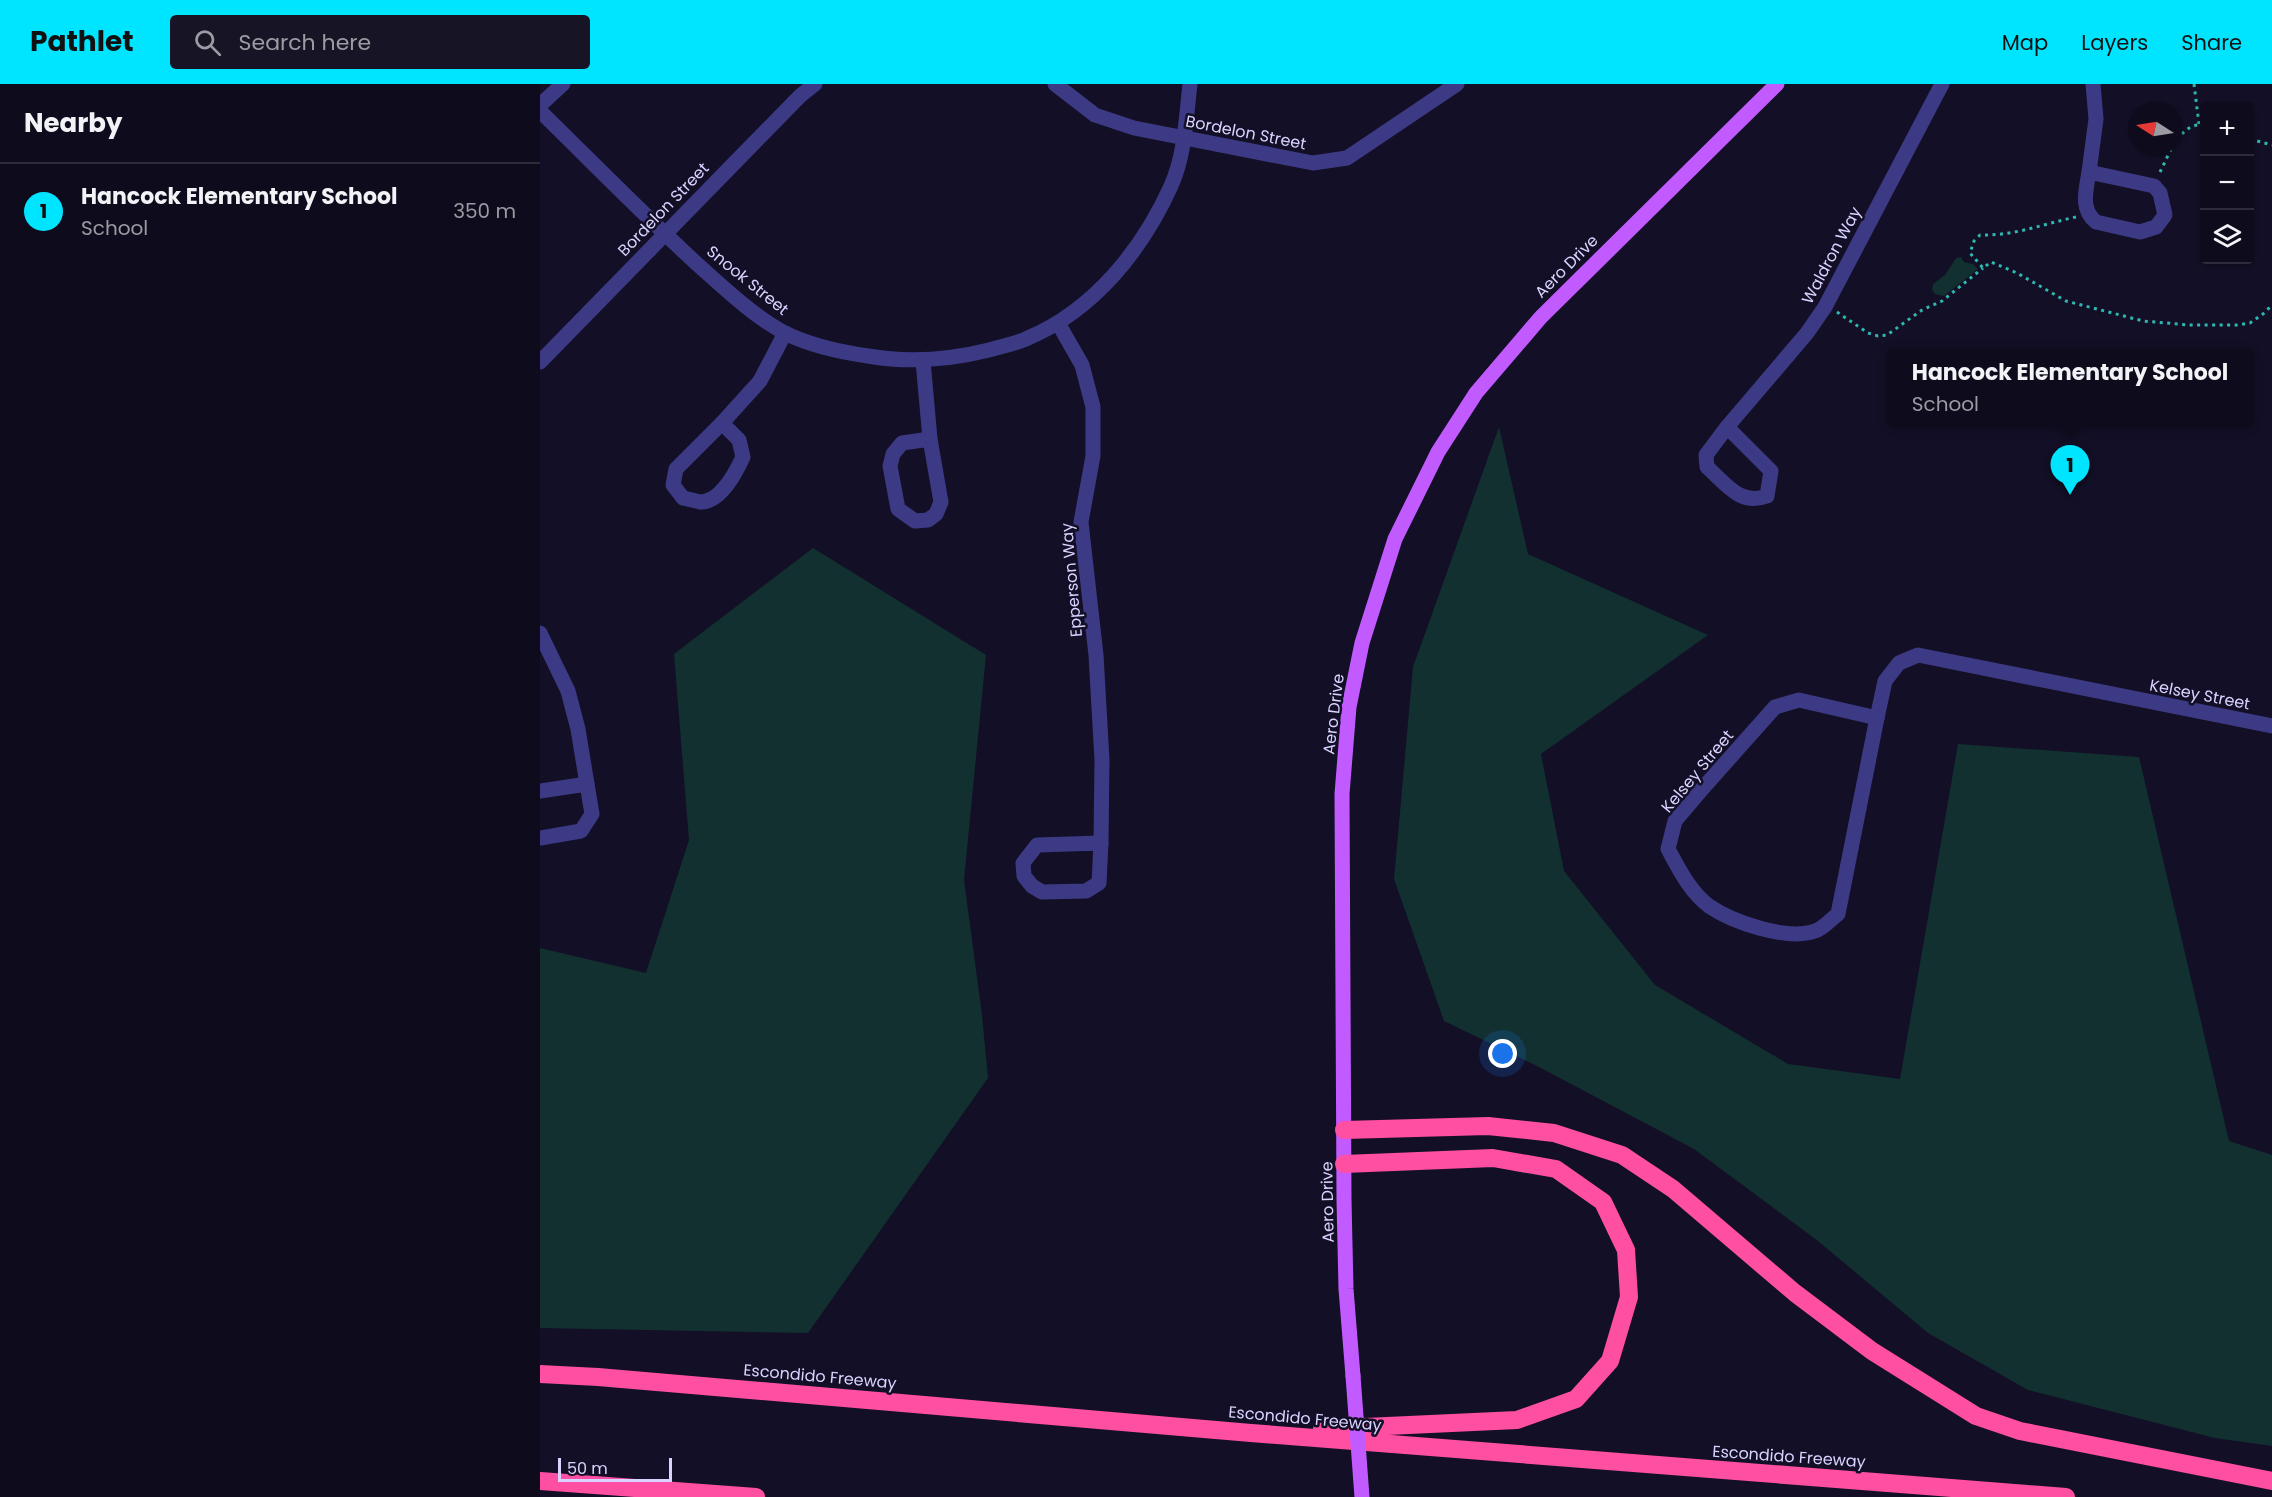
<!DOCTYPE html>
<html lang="en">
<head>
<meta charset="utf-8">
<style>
  :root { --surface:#0e0b1c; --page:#171425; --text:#f1f3f6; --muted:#9b9ba3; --line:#2e2b3b; --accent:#00e5ff }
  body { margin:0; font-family:Poppins,sans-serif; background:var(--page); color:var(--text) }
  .controls { position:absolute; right:18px; top:18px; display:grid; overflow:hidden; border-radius:6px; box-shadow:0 2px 4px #0004 }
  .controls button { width:54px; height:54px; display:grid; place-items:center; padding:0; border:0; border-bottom:2px solid var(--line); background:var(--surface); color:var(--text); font:30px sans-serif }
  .compass { position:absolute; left:1588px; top:18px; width:54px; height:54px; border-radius:50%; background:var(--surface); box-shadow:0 2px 4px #0004; rotate:282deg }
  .scale { position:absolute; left:18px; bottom:15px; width:114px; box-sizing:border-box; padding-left:6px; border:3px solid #d9d4ff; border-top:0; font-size:16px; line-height:21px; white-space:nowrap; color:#d9d4ff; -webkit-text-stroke:4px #130f26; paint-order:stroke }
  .you { position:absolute; left:963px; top:970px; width:21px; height:21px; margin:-15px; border:4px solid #fff; border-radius:50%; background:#1a73e8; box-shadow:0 0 0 9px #1a73e833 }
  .badge { display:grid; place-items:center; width:39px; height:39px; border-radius:50%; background:var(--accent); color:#111; font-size:20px; font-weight:700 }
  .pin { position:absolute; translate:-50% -50px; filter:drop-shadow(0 2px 3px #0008) }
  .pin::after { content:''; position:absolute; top:32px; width:21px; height:18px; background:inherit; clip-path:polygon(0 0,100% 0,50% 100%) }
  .popup { position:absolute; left:1347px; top:264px; width:366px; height:78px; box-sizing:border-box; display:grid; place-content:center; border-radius:6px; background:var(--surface); filter:drop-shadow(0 2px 4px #0005); font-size:20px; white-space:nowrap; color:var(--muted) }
  .popup b { font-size:22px; color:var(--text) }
  .popup::after { content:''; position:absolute; left:50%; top:100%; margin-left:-12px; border:12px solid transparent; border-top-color:var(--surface) }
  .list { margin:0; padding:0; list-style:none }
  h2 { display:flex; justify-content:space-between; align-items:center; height:78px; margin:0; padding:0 24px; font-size:26px }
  h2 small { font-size:20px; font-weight:400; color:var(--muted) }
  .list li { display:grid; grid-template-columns:39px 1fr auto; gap:18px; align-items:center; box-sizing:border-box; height:96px; padding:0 24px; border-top:2px solid var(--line) }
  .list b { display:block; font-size:22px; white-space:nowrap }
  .list p { margin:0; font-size:20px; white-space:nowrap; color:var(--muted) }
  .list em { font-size:20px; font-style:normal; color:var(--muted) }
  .icon { flex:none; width:33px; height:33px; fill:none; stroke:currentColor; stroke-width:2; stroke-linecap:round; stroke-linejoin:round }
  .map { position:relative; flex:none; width:1732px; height:1413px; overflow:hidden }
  header { display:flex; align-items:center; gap:36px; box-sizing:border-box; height:84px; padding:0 30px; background:var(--accent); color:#111 }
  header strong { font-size:28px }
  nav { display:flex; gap:33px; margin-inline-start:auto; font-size:21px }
  .search { width:420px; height:54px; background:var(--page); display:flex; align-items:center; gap:15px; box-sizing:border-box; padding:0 21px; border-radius:6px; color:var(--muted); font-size:22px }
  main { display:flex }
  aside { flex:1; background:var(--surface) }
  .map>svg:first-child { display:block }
  .green { fill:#12302f }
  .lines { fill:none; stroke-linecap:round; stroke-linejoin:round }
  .path { stroke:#2fb8b0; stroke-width:3; stroke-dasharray:3 4.5; stroke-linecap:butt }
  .minor { stroke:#3d3a85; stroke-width:15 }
  .major { stroke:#c25bff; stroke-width:15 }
  .highway { stroke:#ff4fa3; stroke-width:18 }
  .major-bridge { stroke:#c25bff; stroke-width:15 }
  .labels { text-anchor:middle; stroke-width:5; stroke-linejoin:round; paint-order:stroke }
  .street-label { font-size:16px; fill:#d9d4ff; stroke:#130f26 }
</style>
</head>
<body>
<header>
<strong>Pathlet</strong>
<div class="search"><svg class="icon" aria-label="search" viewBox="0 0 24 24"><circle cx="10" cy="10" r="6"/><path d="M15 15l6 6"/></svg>Search here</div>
<nav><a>Map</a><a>Layers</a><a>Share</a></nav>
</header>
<main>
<aside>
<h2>Nearby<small></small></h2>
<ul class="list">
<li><span class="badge">1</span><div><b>Hancock Elementary School</b><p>School</p></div><em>350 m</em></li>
</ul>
</aside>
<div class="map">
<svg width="1732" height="1413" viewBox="0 0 1732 1413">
  <rect width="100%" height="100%" fill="#130f26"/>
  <!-- green -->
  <g class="green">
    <path d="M1421 173 1424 178 1433 180 1438 185 1404 212 1395 210 1392 206 1393 200 1405 191 1416 174Z"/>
    <path d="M959 343 988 470 1168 551 1001 670 1024 787 1115 901 1248 980 1360 995 1418 660 1599 673 1689 1057 1732 1071V1362L1675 1354 1488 1306 1388 1249 1278 1157 1154 1065 999 983 904 937 854 795 873 583Z"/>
    <path d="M273 464 446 571 424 796 442 931 448 994 268 1249 0 1244V864L106 889 149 756 134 570Z"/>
  </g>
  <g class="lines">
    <!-- path -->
    <g class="path">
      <path d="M1654 0 1659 40"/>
      <path d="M1710 55 1732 61"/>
      <path d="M1633 62C1640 50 1650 39 1664 41"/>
      <path d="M1620 88 1632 63"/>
      <path d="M1536 133C1503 140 1474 152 1440 151L1434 157 1430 169 1443 184 1451 178 1477 189 1526 217 1603 237 1649 241H1697L1710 239 1723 230 1732 221"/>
      <path d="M1297 228 1328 249 1338 252 1347 251 1382 226 1402 217 1443 184"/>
    </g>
    <!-- minor -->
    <g class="minor">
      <path d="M515 0 555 31 594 44 773 79 807 74 917 0"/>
      <path d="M0 21 23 0"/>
      <path d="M0 27C52 78 103 130 156 179 183 203 213 232 245 249 271 262 300 268 328 272 369 279 409 276 449 266 462 262 476 260 488 254 554 226 602 166 631 102 645 71 646 34 650 0"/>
      <path d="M1549 88 1614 102 1620 109 1625 131 1616 143 1600 148 1556 138C1540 125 1546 107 1549 88Z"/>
      <path d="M1549 88 1556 35 1553 0"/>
      <path d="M518 239 542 281 553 323V372L541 438 556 571 562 676 561 759"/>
      <path d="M383 277 390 355"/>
      <path d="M0 278 260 12 275 0"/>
      <path d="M182 339 199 356 203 373C196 388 182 416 162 418 157 418 149 415 143 414L133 401 136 385Z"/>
      <path d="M182 339 220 297 245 249"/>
      <path d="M1187 343 1267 249 1285 223 1402 0"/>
      <path d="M1187 343 1231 387 1227 412C1200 422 1186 400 1167 383L1166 371Z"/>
      <path d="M390 355 401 418 396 430 388 436 375 437 358 425 350 382 353 370 362 359Z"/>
      <path d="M0 549 28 607 38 645 47 700"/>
      <path d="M1259 616 1337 634 1298 830C1291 835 1283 845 1275 847 1247 857 1192 838 1169 822 1150 808 1139 785 1128 765L1135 737 1163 704 1235 623Z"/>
      <path d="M1337 634 1345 597 1359 579 1378 571 1732 642"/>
      <path d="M0 707 47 700 52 730 41 747 0 754"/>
      <path d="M561 759 559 799 546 807 502 808 492 802 484 792 483 779 497 761Z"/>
    </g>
    <!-- major -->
    <path class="major" d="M813 1292 806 1205 804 1116 802 710 809 623 822 559 855 455 898 368 936 309 1001 233 1237 0"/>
    <!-- highway -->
    <g class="highway">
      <path d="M804 1046 948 1042 1014 1049 1082 1071 1133 1105 1255 1209 1332 1267 1436 1332 1480 1347 1732 1397"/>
      <path d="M0 1290 58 1293 711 1349 1526 1413"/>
      <path d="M782 1345 977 1336 1036 1315 1070 1277 1089 1213 1086 1166 1063 1118 1016 1085 953 1074 804 1080"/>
      <path d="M0 1397 216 1413"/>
    </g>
    <!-- major-bridge -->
    <path class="major-bridge" d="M813 1292 822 1413"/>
  </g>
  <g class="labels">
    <!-- street labels -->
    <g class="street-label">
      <text transform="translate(706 48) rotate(11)" y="6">Bordelon Street</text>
      <text transform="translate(123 125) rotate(-46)" y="6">Bordelon Street</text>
      <text transform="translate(1291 171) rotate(-62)" y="6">Waldron Way</text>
      <text transform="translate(1026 182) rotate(-45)" y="6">Aero Drive</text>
      <text transform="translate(208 196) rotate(39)" y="6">Snook Street</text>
      <text transform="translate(531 496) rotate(-95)" y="6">Epperson Way</text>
      <text transform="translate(1660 610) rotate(11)" y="6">Kelsey Street</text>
      <text transform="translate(793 630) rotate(-83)" y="6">Aero Drive</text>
      <text transform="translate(1157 687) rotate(-50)" y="6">Kelsey Street</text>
      <text transform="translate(787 1118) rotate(-91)" y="6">Aero Drive</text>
      <text transform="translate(280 1292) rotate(5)" y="6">Escondido Freeway</text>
      <text transform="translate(765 1334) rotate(5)" y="6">Escondido Freeway</text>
      <text transform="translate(1249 1372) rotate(4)" y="6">Escondido Freeway</text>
    </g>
  </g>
</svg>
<div class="controls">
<button>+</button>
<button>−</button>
<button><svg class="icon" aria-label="layers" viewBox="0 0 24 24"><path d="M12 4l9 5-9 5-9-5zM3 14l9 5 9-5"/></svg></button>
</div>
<svg class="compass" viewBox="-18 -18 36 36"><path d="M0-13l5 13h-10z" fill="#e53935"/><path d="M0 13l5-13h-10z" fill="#9b9ba3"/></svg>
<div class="scale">50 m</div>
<div class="you"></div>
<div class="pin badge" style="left:1530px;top:411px">1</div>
<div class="popup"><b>Hancock Elementary School</b>School</div>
</div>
</main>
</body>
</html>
